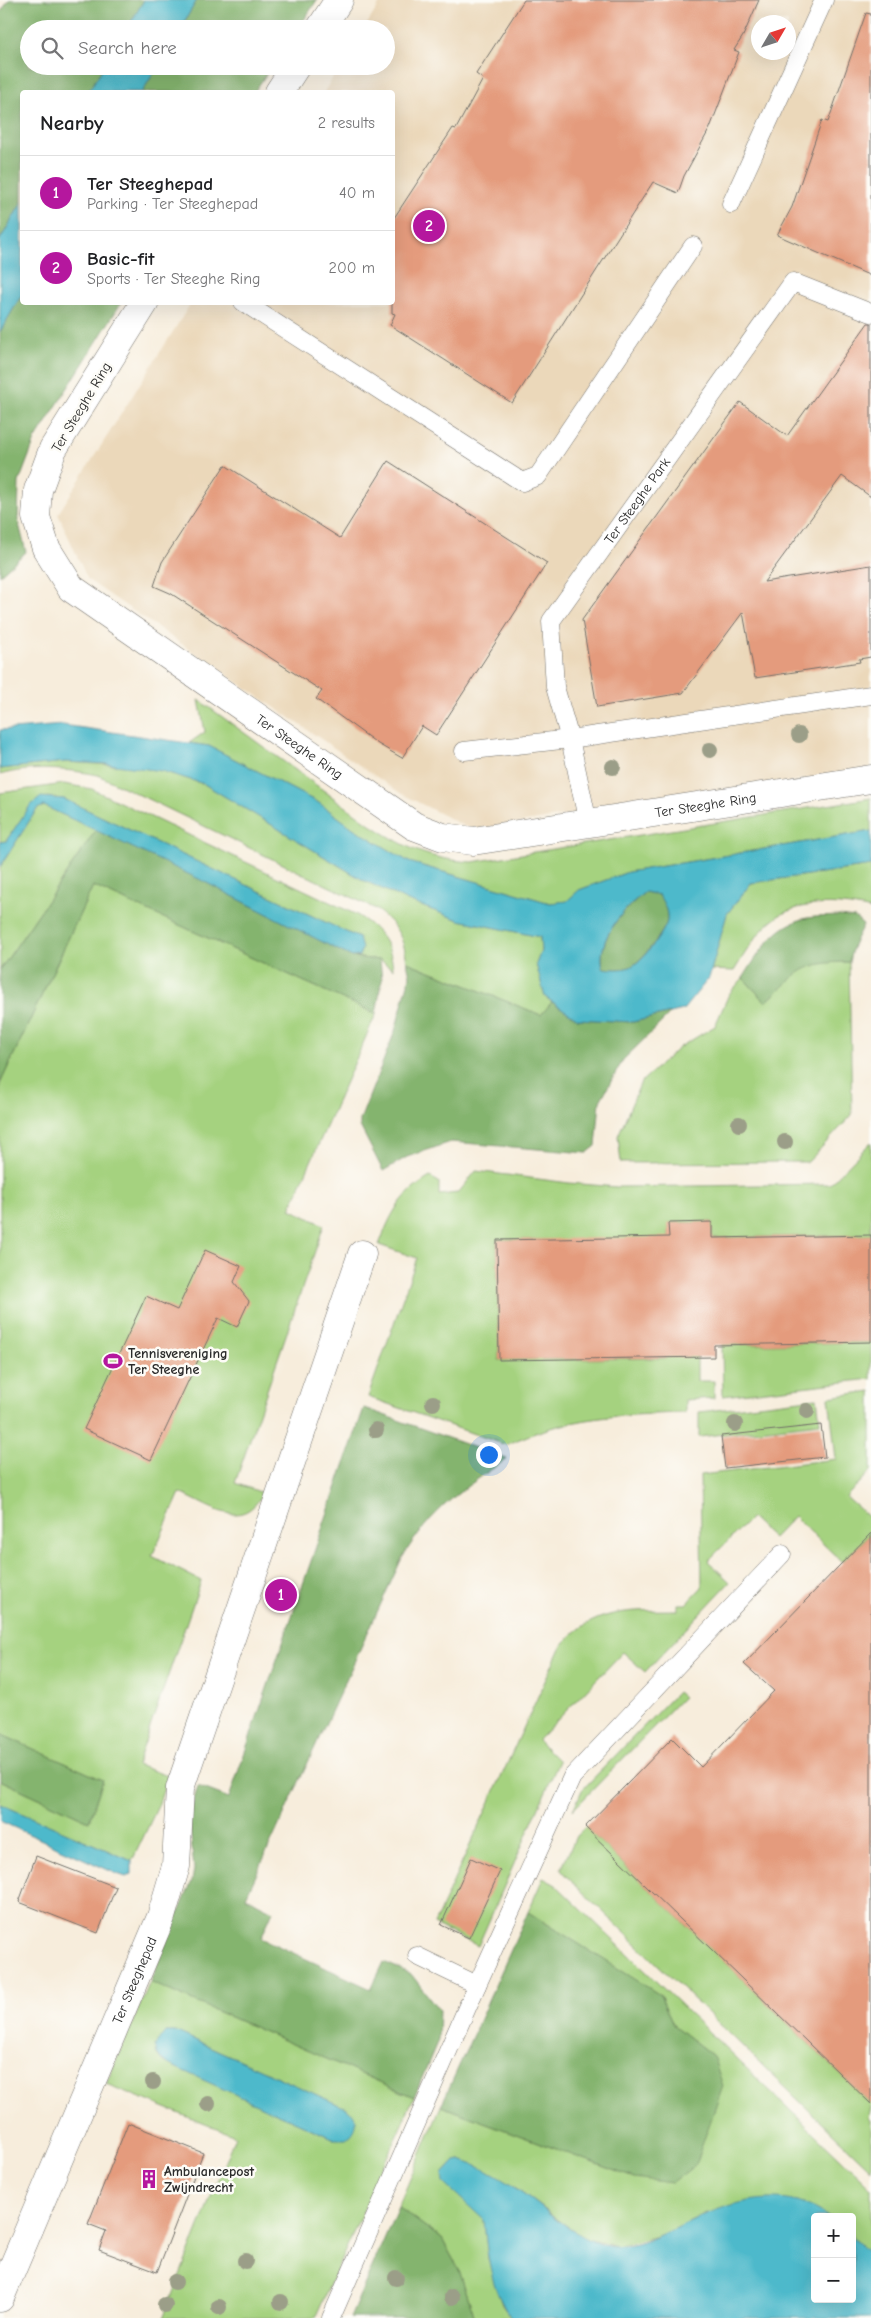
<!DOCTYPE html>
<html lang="en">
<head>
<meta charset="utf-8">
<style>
  :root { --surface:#fff; --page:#f2f2f2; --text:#202124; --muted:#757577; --line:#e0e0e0; --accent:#b5179e }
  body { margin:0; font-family:"Comic Neue",sans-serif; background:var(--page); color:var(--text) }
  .controls { position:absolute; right:15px; bottom:15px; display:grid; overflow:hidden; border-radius:5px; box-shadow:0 5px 20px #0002 }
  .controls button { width:45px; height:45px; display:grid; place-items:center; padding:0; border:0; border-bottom:1px solid var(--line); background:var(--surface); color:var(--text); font:25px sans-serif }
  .compass { position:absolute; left:751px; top:15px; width:45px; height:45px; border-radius:50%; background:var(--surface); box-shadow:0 5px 20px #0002; rotate:51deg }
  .you { position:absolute; left:488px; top:1454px; width:18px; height:18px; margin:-12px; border:4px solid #fff; border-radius:50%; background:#1a73e8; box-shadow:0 0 0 8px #1a73e833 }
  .badge { display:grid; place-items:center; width:32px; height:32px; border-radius:50%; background:var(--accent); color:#fff; font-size:16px; font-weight:700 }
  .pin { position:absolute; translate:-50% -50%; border:2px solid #fff; box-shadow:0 1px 5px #0006 }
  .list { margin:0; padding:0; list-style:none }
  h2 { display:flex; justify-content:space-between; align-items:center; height:65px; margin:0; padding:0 20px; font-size:21px }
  h2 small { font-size:16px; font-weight:400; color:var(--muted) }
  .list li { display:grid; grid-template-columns:32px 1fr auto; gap:15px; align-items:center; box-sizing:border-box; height:75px; padding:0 20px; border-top:1px solid var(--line) }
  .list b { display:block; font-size:19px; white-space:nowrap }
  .list p { margin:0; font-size:16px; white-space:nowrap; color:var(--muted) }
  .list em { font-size:16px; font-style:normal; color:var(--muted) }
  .icon { flex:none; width:28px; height:28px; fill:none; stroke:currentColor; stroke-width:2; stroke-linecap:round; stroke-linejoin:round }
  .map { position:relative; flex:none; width:871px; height:2318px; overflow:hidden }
  .search { position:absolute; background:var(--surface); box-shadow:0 5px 20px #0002; left:20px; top:20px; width:375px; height:55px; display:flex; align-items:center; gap:12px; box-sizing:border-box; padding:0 18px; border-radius:28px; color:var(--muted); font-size:19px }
  .panel { position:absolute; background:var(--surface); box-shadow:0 5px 20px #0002; left:20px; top:90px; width:375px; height:215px; border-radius:5px }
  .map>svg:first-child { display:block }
  .built { fill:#ebd8ba; fill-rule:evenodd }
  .green { fill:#a5d27f; stroke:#687e55; fill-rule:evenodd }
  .forest { fill:#84b46e; stroke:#58704c }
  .water { fill:#4eb9cb; stroke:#3c727b; fill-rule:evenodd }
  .building { fill:#e49b7d }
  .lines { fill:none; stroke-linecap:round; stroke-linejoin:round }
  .lane-casing { stroke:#726f69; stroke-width:19 }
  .street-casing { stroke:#726f69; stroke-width:29 }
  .lane { stroke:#fff; stroke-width:18 }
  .street { stroke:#fff; stroke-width:28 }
  .tree { fill:#9b9e88 }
  .labels { text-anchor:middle; stroke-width:5; stroke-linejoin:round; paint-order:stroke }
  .street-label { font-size:14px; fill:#2b2b2b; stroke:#fdfcf7 }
  .poi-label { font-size:14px; font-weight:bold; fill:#2b2b2b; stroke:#fdfcf7; text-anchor:start }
</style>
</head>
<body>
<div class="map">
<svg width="871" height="2318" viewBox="0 0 871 2318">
  <rect width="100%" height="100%" fill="#fdfcf7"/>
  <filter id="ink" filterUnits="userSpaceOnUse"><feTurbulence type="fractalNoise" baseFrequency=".02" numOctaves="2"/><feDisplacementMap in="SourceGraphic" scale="10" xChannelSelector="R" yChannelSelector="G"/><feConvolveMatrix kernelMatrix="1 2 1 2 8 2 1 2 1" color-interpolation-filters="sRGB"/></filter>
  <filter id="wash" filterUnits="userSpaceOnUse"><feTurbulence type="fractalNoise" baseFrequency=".0096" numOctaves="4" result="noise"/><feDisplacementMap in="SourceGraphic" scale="20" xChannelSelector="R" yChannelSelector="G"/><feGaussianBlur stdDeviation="1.12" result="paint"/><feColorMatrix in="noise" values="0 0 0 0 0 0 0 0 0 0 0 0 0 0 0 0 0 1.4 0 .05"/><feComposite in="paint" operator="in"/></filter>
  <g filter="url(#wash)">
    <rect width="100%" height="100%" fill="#f7eddc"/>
    <!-- built -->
    <path class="built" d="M382 0H871V769L472 830 400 793 88 580 58 514 191 303 392 302V92H324L340 66H386V29H364ZM758 22H788V52H758Z"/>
    <!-- green -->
    <g class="green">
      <path d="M199 700 374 827C410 850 429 859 472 862L871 798V831L628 872 579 890 568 901 550 903 409 862 353 828 319 803 209 746 189 743 205 732Z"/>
      <path d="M65 762 130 766 162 771 204 784 363 880 408 901 459 920 540 937 541 951 536 964 545 997 552 1002 541 1015 407 962C403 934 396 926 376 909L98 775C68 769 30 766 0 775V769Z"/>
      <path d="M64 784 92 789 357 915C379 929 391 943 393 969L380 960 352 957 359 956V938L64 799 47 797 30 806 6 841 0 842V793Z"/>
      <path d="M44 806 96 830 0 970V867L37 809Z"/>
      <path d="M871 866V910C844 903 802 900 777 917 758 930 746 952 734 971L711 970 727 914 751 883Z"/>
      <path d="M93 886 376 1014 290 1209 324 1225 235 1483 263 1493C242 1533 211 1506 180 1493L152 1556 201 1581 137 1765 168 1776 158 1806 132 1861 0 1804V1780L89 1821 103 1780 0 1734V1084Z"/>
      <path d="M823 962H849L852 1115 808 1162 621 1163 618 1136 641 1082 680 1047 715 1026 729 994 743 978 766 1002 800 970Z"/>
      <path d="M871 1142V1235L712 1238V1222L669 1223V1239L497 1240 499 1360 665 1358 697 1345V1381H714V1398L685 1400V1413C619 1415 568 1416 506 1445L368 1397 417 1258 379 1245C391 1213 400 1195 430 1177L439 1182V1195L458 1193 476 1171 569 1183 617 1187 830 1184Z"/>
      <path d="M871 1342V1379L723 1396 722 1345Z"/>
      <path d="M871 1391V1471L846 1497 871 1519V1533L842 1562 794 1516 773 1538 751 1518 708 1561 730 1582 645 1672 623 1652 538 1740 559 1761 478 1946 434 1924 560 1648C592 1607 631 1611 678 1610V1604H686L702 1587 700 1475 836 1459 829 1397Z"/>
      <path d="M817 1398 820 1423 699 1437V1412Z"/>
      <path d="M677 1692 683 1697 573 1810 582 1790Z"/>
      <path d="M585 1827 871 2104 869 2118 871 2120V2170L566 1876 561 1870 576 1836Z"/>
      <path d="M543 1878 556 1885 871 2188V2254L852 2237V2217L706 2213 662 2235 617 2247 583 2238 515 2187 485 2170 460 2160 455 2161 443 2174 484 2220 488 2259 502 2305 511 2318H475L459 2270 442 2239 398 2207 441 2106 634 2178 713 2056 673 2025 660 1995 528 1912Z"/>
      <path d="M150 1982 414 2097 315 2318H163L235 2136 106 2084ZM165 2032H177L346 2108 334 2139 162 2061 156 2053Z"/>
    </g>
    <!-- forest -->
    <g class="forest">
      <path d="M9 0H144L127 29H29V66H104L88 92H22V202L0 240V13Z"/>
      <path d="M197 0H317L298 29H180Z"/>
      <path d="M158 66H272L254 92H142Z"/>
      <path d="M22 294V302L121 303 35 440 19 482 18 520 26 552 0 575V332Z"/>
      <path d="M96 830 201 880 352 957 380 960 382 980 376 1014 93 886 0 1084V970Z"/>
      <path d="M645 892 659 895C664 903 668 911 667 921 665 931 640 963 630 967 621 970 612 969 603 968 597 938 623 910 645 892Z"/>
      <path d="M839 916 855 918 863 925 853 945 849 962C802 962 799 972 766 1002L743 978C760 952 774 925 807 918 817 916 829 917 839 916Z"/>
      <path d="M407 962 541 1015 552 1002 578 1019 633 1022 671 1013 623 1060 600 1101 596 1146 587 1153 451 1142 407 1157 383 1171 360 1126V1120L395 1031 410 976Z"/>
      <path d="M364 1408 507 1459C461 1490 432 1509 402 1558L246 1897 273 1911 261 1938 371 1989 384 1962 411 1974 439 2010 438 2040 414 2097 150 1982 192 1881 194 1869 189 1817 198 1786 229 1798Z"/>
      <path d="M0 1734 103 1780 89 1821 0 1780Z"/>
      <path d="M528 1912 660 1995 673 2025 713 2056 723 2086 695 2165 672 2183 634 2178 441 2106Z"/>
      <path d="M398 2207 442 2239 459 2270 475 2318H350Z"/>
    </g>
    <!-- water -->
    <g class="water">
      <path d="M144 0H197L180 29H127Z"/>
      <path d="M104 66H158L142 92H88Z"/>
      <path d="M22 202V294L0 332V240Z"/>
      <path d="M63 725 209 746 319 803 353 828 409 862 550 903 567 901 579 890 628 872 871 831V866L751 883 727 914 709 978 683 1010 633 1022 578 1019 545 997 536 964 541 951 540 937 459 920 408 901 363 880 204 784 162 771 108 764 65 762 0 769V730ZM645 892 659 895C664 904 668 911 667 921 665 932 641 963 630 967 621 970 612 969 603 968 596 939 623 909 645 892Z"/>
      <path d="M41 797 64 799 359 938 362 949 359 956 352 957 201 880 44 806 37 809 0 867V842L6 841 30 806Z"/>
      <path d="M0 1804 132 1861V1874L126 1877 117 1874 0 1821Z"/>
      <path d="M165 2032H177L346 2108C360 2116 359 2130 346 2139H334L170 2065C161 2060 157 2056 155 2046Z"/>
      <path d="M460 2160C480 2166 498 2176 514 2187 542 2205 584 2248 618 2247 641 2246 665 2233 686 2223 732 2201 784 2185 829 2217H815V2299H852V2237L871 2254V2318H511C490 2288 487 2255 484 2220L444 2183 443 2174 455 2161Z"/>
    </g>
    <g id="blocks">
      <!-- building -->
      <g class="building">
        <path d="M524 0H759L743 36 734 50 739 52 710 128 684 176 678 193 653 182 512 403 390 325 395 314 392 313V221L453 128 456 129 483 79 476 74Z"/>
        <path d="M866 13 871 14V276L777 235 792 207 822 120 828 122Z"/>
        <path d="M868 323H871V497L842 476 764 582 871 565V657L859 659 860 662 755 678 743 612 683 693 597 707 582 620 740 402 787 436Z"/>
        <path d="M388 461 547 563 436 735 422 726 402 758 378 744 316 699 322 691 170 593 154 586 162 562 225 465 340 538Z"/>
        <path d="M712 1222V1238L871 1235V1342L714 1345V1357L499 1360 497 1240 669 1237 668 1223Z"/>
        <path d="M205 1250 241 1266 234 1282 249 1301 237 1327 218 1318 151 1460 84 1429 146 1296 177 1310Z"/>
        <path d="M821 1425 825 1457 725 1468 721 1436Z"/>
        <path d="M871 1533V2104L585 1827 672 1738 701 1767 774 1691 744 1664Z"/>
        <path d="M36 1856 116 1887 98 1933 19 1902Z"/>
        <path d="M471 1858 500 1871 469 1938 441 1925Z"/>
        <path d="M128 2123 203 2153 157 2272 99 2250 106 2231 88 2224Z"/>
      </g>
    </g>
  </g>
  <g filter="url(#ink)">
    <use href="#blocks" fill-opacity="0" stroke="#726f69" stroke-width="1"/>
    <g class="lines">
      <!-- lane casing -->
      <g class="lane-casing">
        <g id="lane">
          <path d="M731 204 824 0"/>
          <path d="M243 302 522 482 538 476 693 246"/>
          <path d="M464 751 570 739 871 695"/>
          <path id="s1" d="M588 823 570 739 555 687 551 621 793 282 871 313"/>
          <path d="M417 1956 477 1985"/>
          <path d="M331 2318 477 1985 572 1777 782 1554"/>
        </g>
      </g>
      <!-- street casing -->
      <g class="street-casing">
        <g id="street">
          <path d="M320 29 339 0"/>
          <path d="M279 92 296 66"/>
          <path id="s2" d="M145 302 53 449 38 490 36 517 46 548 71 588 414 826 443 837 473 841 871 779"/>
          <path id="s3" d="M0 2298 161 1917 176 1866 180 1788 362 1254"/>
        </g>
      </g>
      <!-- lane -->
      <use href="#lane" class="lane"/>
      <!-- street -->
      <use href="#street" class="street"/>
    </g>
    <!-- trees -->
    <g class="tree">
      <circle cx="799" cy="735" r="8"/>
      <circle cx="710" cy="750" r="8"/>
      <circle cx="613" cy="767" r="8"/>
      <circle cx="739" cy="1124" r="8"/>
      <circle cx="785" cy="1142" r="8"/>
      <circle cx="433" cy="1403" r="8"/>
      <circle cx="807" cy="1411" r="8"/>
      <circle cx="735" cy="1424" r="8"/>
      <circle cx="376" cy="1430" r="8"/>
      <circle cx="153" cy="2082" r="8"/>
      <circle cx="208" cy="2104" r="8"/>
      <circle cx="245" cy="2261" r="8"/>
      <circle cx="396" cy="2278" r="8"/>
      <circle cx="175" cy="2282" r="8"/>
      <circle cx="452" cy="2297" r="8"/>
      <circle cx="281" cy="2302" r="8"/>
      <circle cx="165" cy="2305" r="8"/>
      <circle cx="219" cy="2307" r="8"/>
    </g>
  </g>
  <!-- icons -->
  <defs>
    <g id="stadium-bare" transform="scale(1.5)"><path d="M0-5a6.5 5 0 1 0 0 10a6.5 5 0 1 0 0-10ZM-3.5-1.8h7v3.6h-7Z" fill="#b5179e" stroke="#fdfcf7" stroke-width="2.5" paint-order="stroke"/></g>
    <g id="building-bare" transform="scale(1.5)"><path d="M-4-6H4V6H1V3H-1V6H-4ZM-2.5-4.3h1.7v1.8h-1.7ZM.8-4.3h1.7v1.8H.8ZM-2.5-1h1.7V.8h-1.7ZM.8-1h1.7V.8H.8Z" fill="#b5179e" stroke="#fdfcf7" stroke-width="2.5" paint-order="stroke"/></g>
  </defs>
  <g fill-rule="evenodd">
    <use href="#stadium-bare" x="113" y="1361"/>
    <use href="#building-bare" x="149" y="2179"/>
  </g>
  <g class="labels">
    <!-- street labels -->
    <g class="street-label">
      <text transform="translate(81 407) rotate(-59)" y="5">Ter Steeghe Ring</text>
      <text dy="5" stroke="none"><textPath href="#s1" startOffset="354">Ter Steeghe Park</textPath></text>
      <text dy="5" stroke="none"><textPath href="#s2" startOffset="602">Ter Steeghe Ring</textPath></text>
      <text dy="5" stroke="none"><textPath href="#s2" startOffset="1038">Ter Steeghe Ring</textPath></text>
      <text dy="5" stroke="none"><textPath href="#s3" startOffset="345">Ter Steeghepad</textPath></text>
    </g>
    <!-- poi labels -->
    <g class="poi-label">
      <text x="128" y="1358">Tennisvereniging<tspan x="128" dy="16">Ter Steeghe</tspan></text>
      <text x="164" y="2176">Ambulancepost<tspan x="164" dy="16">Zwijndrecht</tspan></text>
    </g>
  </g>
</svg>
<div class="controls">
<button>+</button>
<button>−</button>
</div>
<svg class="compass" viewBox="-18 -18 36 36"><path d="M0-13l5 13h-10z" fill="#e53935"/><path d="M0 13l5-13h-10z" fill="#757577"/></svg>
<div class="you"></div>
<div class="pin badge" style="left:281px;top:1595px">1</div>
<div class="pin badge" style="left:429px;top:226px">2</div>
<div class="search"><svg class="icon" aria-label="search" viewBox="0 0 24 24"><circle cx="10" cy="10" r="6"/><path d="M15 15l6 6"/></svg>Search here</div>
<section class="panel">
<h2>Nearby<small>2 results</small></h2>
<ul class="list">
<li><span class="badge">1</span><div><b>Ter Steeghepad</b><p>Parking · Ter Steeghepad</p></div><em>40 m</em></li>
<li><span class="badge">2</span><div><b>Basic-fit</b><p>Sports · Ter Steeghe Ring</p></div><em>200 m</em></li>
</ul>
</section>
</div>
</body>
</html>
